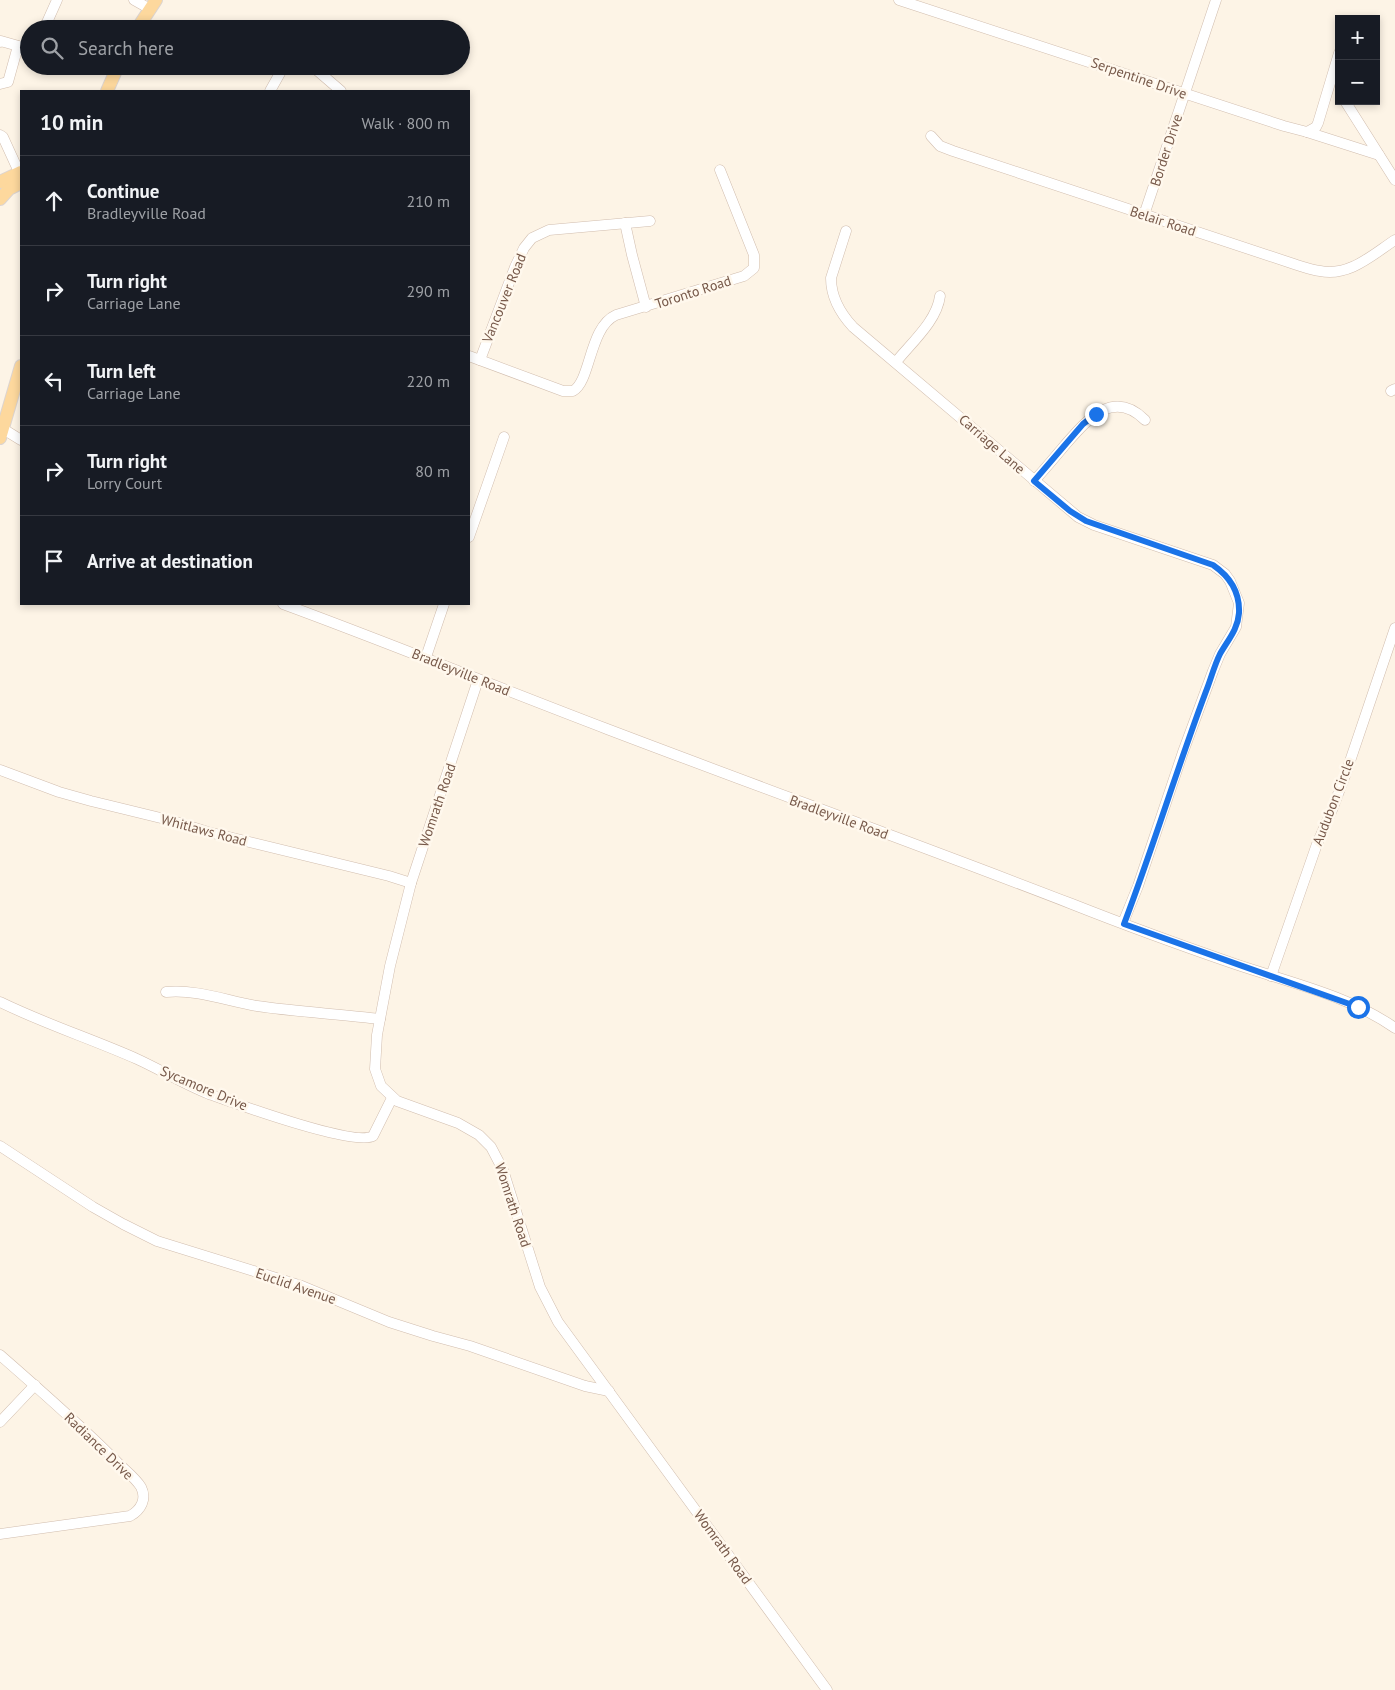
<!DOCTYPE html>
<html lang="en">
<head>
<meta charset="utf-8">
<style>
  :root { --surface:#171b24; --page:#20242c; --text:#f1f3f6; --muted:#9ea1a6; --line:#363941 }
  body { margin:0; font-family:"PT Sans",sans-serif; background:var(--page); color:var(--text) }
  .controls { position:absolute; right:15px; top:15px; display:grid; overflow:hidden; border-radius:0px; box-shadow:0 2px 8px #0003 }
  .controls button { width:45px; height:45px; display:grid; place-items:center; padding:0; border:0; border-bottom:1px solid var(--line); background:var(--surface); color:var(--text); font:25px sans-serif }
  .stop { position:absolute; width:15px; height:15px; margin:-11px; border:4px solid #1a73e8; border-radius:50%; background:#fff }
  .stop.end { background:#1a73e8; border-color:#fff; box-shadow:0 1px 5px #0008 }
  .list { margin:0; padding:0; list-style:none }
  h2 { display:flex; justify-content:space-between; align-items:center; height:65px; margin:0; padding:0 20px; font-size:21px }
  h2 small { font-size:16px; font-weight:400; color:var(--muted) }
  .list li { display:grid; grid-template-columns:32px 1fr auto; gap:15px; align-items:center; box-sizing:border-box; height:90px; padding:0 20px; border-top:1px solid var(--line) }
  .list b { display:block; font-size:19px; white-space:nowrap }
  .list p { margin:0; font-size:16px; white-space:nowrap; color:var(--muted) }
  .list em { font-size:16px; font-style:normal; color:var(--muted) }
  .icon { flex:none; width:28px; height:28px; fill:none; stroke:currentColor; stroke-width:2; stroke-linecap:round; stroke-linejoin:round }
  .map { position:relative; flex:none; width:1395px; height:1690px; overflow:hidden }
  .search { position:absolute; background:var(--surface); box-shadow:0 2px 8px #0003; left:20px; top:20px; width:450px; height:55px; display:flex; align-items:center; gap:12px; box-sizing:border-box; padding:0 18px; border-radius:28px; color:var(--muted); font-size:19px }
  .panel { position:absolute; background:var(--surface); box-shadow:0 2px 8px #0003; left:20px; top:90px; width:450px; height:515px; border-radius:0px }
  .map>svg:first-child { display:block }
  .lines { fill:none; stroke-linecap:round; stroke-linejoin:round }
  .minor-casing { stroke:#d1bdae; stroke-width:11 }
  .major-casing { stroke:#dcd4d0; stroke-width:14 }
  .minor { stroke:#fff; stroke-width:10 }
  .major { stroke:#fdd89d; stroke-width:12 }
  .route { stroke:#1a73e8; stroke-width:6 }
  .labels { text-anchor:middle; stroke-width:5; stroke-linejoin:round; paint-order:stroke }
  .street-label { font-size:14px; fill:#77594a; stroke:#fff8ed }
</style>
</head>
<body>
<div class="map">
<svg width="1395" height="1690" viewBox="0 0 1395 1690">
  <rect width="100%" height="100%" fill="#fdf4e6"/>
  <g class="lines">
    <!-- minor casing -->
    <g class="minor-casing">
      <g id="minor">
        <path d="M134 0 150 9"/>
        <path d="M899 0 1284 126 1307 132 1379 155"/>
        <path d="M44 29 57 0"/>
        <path d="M314 29 316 26"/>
        <path d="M0 42 1 41 29 49"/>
        <path d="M312 66 341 91"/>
        <path d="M0 84 8 82 18 46"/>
        <path d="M270 91 284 66"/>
        <path d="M1345 101 1395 180"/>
        <path d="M1307 132 1316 127 1318 123 1339 53"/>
        <path d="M0 135 3 137 19 172"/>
        <path d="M931 136 940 146 953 151 1297 265C1304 267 1312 270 1320 271 1349 277 1372 255 1395 240"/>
        <path d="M1144 215 1216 0"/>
        <path d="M625 223 632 255 646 307"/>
        <path d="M846 231 831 278C831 298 840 313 853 327L1078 517 1094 525 1213 565 1225 574 1230 581 1239 603 1236 627 1220 654 1213 671 1183 752 1138 886 1123 923"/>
        <path d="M469 356 563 391H573C591 381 589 327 616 315L744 276 754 268V255L720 170"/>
        <path d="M480 360 515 267 524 248 532 238 549 230 650 221"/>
        <path d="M896 362C911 343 937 321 940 296"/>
        <path d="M1391 391 1395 389"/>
        <path d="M0 427 21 440"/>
        <path d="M1034 481C1045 469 1055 457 1065 445 1087 420 1113 388 1145 420"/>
        <path d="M469 537 504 437"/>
        <path d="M283 604C392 644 499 688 607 729 762 788 917 844 1072 904 1125 925 1180 945 1235 964 1288 982 1348 995 1395 1028"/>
        <path d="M426 657 444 604"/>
        <path d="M478 680 411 883 390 966 377 1035 375 1069 381 1086 397 1101 458 1123 479 1135 491 1147 503 1170 540 1287 558 1322 827 1690"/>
        <path d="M0 770 59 792 91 801 173 821 208 832 389 876 411 883"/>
        <path d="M1271 976 1317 844 1332 810 1346 773 1395 628"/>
        <path d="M166 992C197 989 227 1001 257 1006 298 1012 339 1014 380 1019"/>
        <path d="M0 1002C45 1024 92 1039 137 1059 161 1070 184 1084 209 1094 234 1103 354 1147 373 1136L392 1098"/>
        <path d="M0 1146 93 1207 123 1224 157 1241 302 1286 389 1322 433 1336 470 1346 585 1386 609 1391"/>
        <path d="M0 1355C39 1389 78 1423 114 1459 122 1468 135 1477 141 1487 147 1499 141 1510 130 1516L0 1534"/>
        <path d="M0 1422 35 1385"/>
      </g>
    </g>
    <!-- major casing -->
    <g class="major-casing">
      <g id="major">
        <path d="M137 29 156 0"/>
        <path d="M107 91 118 66"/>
        <path d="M0 182 21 172"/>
        <path d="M0 199 9 189 21 183"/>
        <path d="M0 438 21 366"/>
      </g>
    </g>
    <!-- minor -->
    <use href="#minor" class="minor"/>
    <!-- major -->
    <use href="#major" class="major"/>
  </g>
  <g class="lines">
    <!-- route -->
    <path class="route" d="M1096 414 1083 424 1034 481 1070 511 1086 521 1213 565C1229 576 1240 592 1239 613 1238 629 1228 640 1220 654 1215 664 1212 675 1208 686 1178 765 1154 845 1124 924L1358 1007"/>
  </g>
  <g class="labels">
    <!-- street labels -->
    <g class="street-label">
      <text transform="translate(1139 78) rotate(19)" y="5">Serpentine Drive</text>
      <text transform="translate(1166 150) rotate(-72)" y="5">Border Drive</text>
      <text transform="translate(1163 221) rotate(18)" y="5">Belair Road</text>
      <text transform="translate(693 292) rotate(-18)" y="5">Toronto Road</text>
      <text transform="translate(504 298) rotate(-68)" y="5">Vancouver Road</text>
      <text transform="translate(992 444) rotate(41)" y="5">Carriage Lane</text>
      <text transform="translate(461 672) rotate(22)" y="5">Bradleyville Road</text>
      <text transform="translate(1333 802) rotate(-69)" y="5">Audubon Circle</text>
      <text transform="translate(437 805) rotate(-71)" y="5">Womrath Road</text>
      <text transform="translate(839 817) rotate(20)" y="5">Bradleyville Road</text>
      <text transform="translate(204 830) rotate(15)" y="5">Whitlaws Road</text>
      <text transform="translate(204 1088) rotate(23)" y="5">Sycamore Drive</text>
      <text transform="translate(513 1205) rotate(72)" y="5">Womrath Road</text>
      <text transform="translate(296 1286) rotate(19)" y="5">Euclid Avenue</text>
      <text transform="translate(99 1446) rotate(44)" y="5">Radiance Drive</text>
      <text transform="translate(723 1547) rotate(54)" y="5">Womrath Road</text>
    </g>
  </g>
</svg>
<div class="controls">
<button>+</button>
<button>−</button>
</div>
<div class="stop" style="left:1358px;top:1007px"></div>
<div class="stop end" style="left:1096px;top:414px"></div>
<div class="search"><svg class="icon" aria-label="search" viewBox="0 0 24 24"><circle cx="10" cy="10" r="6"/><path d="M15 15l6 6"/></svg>Search here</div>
<section class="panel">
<h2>10 min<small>Walk · 800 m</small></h2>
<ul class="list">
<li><svg class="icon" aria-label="ahead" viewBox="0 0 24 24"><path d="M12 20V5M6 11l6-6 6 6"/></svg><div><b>Continue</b><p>Bradleyville Road</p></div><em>210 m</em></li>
<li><svg class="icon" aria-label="right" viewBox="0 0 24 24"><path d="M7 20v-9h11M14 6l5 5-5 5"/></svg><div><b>Turn right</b><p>Carriage Lane</p></div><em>290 m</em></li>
<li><svg class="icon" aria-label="left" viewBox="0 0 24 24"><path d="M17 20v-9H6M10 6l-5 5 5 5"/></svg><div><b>Turn left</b><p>Carriage Lane</p></div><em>220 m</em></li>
<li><svg class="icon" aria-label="right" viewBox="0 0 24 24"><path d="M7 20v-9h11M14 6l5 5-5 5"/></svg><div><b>Turn right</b><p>Lorry Court</p></div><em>80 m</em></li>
<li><svg class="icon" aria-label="arrive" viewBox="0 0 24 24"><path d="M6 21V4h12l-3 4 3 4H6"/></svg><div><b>Arrive at destination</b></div></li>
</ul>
</section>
</div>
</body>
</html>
